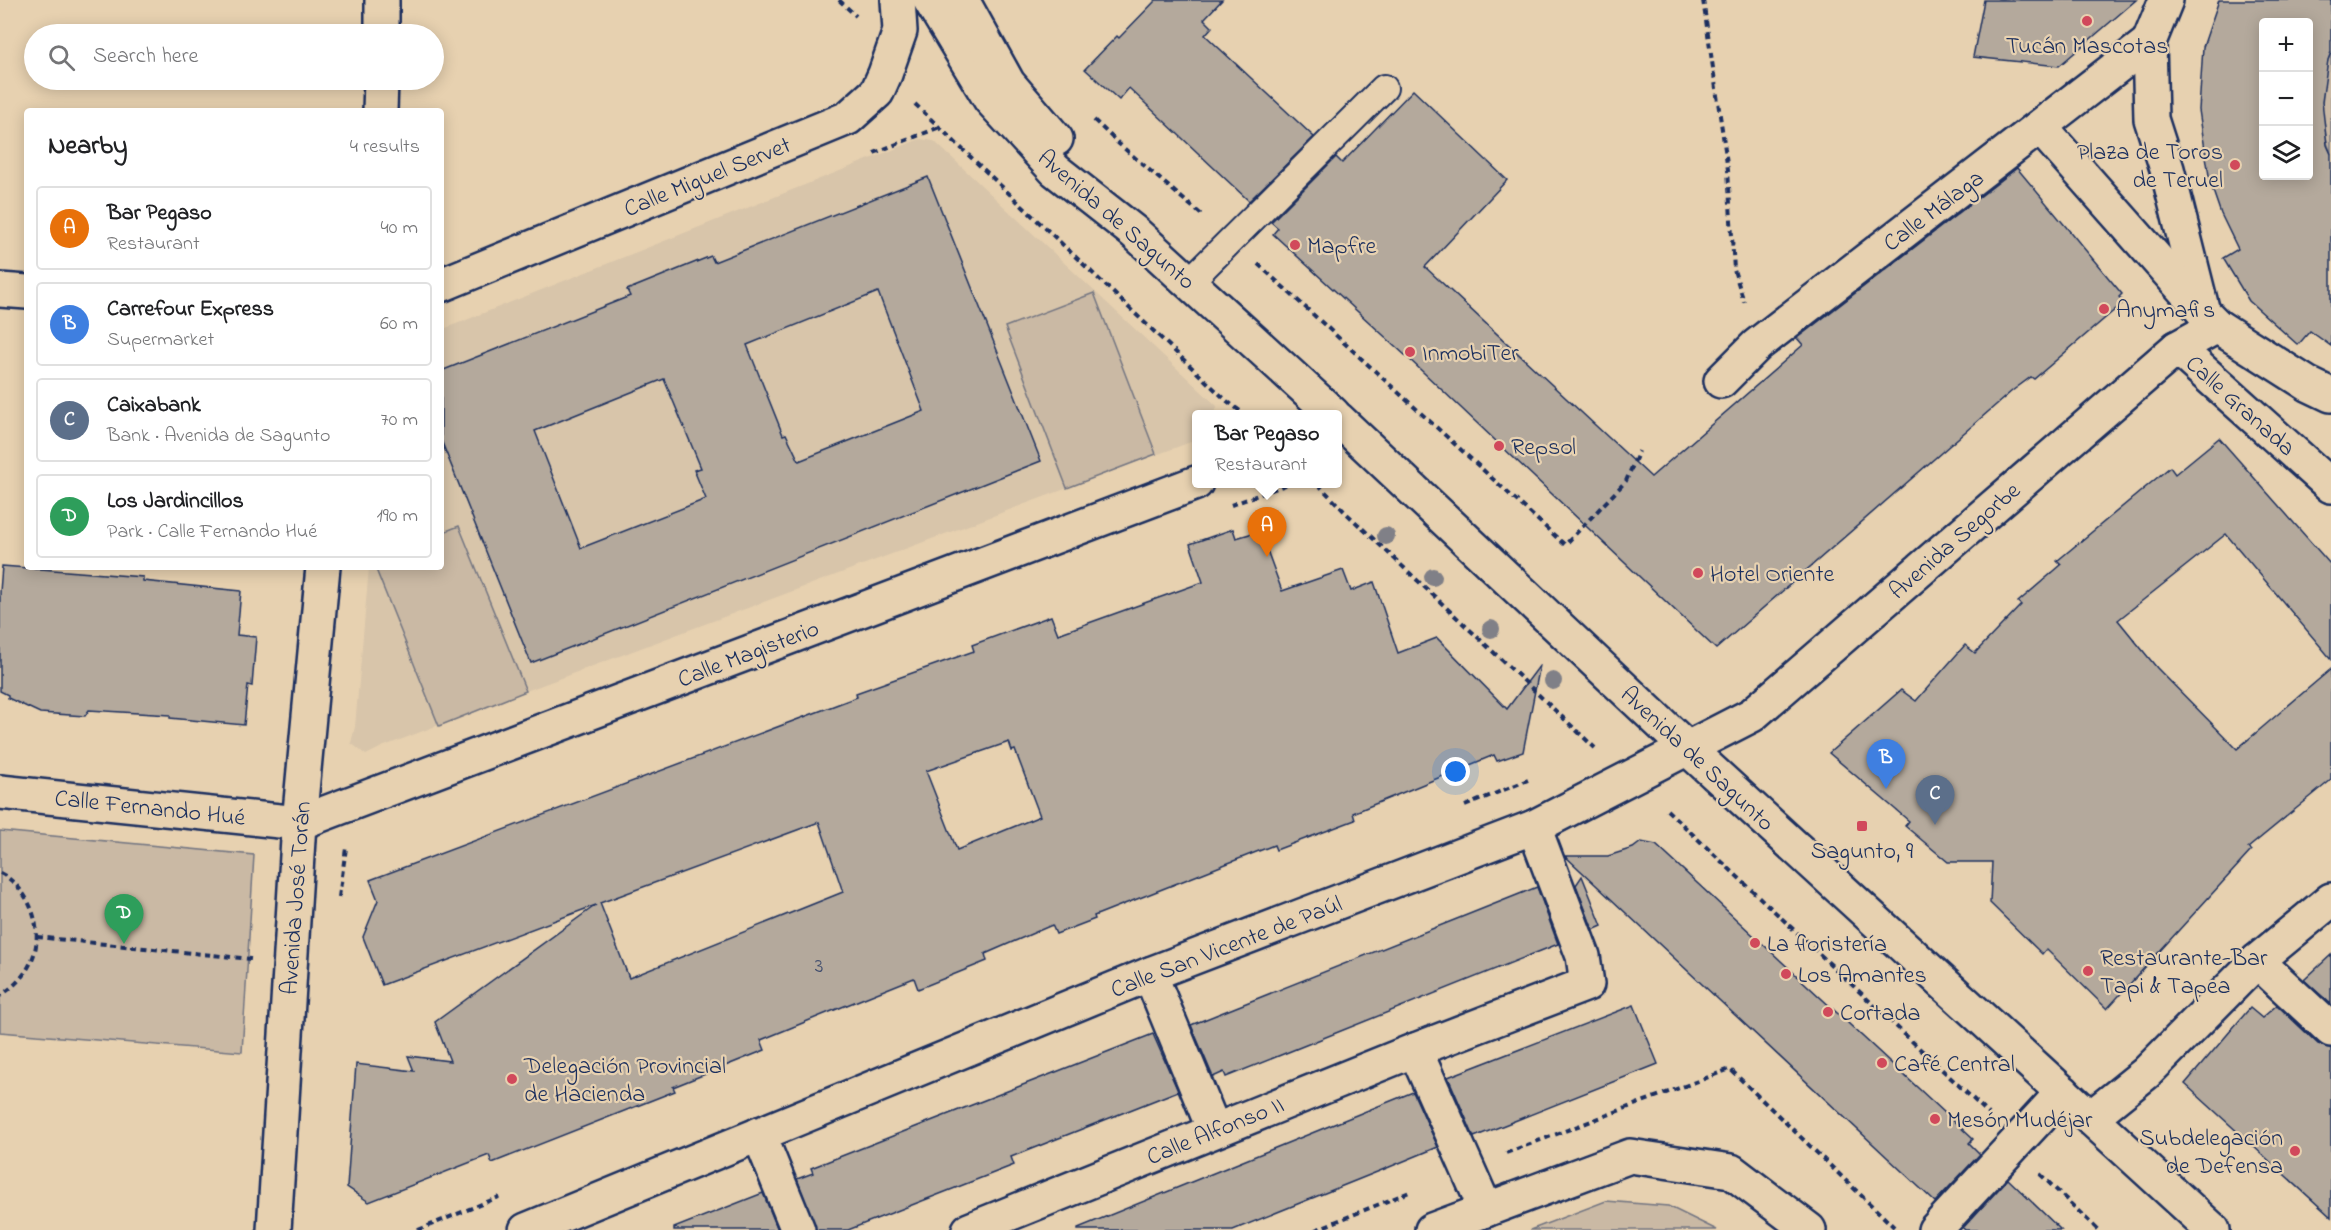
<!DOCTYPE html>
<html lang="en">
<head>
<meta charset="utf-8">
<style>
  :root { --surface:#fff; --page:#f2f2f2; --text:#202124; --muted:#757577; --line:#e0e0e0; --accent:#0f766e }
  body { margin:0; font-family:"Indie Flower",sans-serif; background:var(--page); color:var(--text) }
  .controls { position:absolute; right:18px; top:18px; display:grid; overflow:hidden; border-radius:6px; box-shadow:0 3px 15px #0003 }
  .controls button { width:54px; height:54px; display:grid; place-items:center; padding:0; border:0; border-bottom:2px solid var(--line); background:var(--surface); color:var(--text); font:30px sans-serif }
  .you { position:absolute; left:1456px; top:772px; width:21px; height:21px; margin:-15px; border:4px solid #fff; border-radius:50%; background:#1a73e8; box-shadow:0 0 0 9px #1a73e833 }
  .badge { display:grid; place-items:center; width:39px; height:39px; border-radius:50%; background:var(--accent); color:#fff; font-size:20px; font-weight:700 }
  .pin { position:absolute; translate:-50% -50px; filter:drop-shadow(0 2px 3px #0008) }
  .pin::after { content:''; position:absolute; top:32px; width:21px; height:18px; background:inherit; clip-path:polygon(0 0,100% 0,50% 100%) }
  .popup { position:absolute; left:1192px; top:410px; width:150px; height:78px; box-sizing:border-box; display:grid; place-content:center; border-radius:6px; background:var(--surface); filter:drop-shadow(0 2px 4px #0005); font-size:20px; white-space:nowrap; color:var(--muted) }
  .popup b { font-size:22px; color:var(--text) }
  .popup::after { content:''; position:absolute; left:50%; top:100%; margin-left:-12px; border:12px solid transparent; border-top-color:var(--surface) }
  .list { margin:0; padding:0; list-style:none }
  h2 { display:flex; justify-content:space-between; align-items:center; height:78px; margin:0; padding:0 24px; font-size:26px }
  h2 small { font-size:20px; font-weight:400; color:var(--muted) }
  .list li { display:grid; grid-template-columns:39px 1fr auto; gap:18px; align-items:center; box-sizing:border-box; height:84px; margin:0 12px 12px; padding:0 12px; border:2px solid var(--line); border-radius:6px }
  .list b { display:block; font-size:22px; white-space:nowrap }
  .list p { margin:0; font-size:20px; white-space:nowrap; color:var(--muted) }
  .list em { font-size:20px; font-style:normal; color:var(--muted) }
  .icon { flex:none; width:33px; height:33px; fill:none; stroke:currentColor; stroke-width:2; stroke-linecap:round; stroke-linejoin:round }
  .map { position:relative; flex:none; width:2331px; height:1230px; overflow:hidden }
  .search { position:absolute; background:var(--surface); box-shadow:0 3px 15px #0003; left:24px; top:24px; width:420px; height:66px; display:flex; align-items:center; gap:15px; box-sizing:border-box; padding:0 21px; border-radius:33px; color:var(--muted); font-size:22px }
  .panel { position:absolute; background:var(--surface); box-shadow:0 3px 15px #0003; left:24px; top:108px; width:420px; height:462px; border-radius:6px }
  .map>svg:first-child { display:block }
  .built { fill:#d8c5aa }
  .green { fill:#cab9a4; stroke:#727481; stroke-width:1.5 }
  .building { fill:#b4a99c; stroke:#1b2f5e; stroke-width:1.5; fill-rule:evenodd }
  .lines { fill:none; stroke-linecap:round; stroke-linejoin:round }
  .service-casing { stroke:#1b2f5e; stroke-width:30 }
  .minor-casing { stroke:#1b2f5e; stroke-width:38 }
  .secondary-casing { stroke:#1b2f5e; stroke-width:38 }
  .path { stroke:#1b2f5e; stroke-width:4; stroke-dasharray:6 4.5; stroke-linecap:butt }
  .service { stroke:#e7d1b0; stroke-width:26 }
  .minor { stroke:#e7d1b0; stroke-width:33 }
  .secondary { stroke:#e7d1b0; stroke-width:33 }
  .tree { fill:#808087 }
  .poi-dot { fill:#d1495b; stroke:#e7d1b0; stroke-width:2 }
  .labels { text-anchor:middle; stroke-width:4.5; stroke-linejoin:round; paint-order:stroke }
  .number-label { font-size:21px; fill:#414e6e }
  .poi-label { font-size:24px; fill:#1b2f5e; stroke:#e7d1b0; text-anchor:start }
  .street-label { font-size:24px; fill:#1b2f5e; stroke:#e7d1b0 }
</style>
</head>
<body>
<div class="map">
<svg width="2331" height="1230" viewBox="0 0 2331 1230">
  <rect width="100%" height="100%" fill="#e7d1b0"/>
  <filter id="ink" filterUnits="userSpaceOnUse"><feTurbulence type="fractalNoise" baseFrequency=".0167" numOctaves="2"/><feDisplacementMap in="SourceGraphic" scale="12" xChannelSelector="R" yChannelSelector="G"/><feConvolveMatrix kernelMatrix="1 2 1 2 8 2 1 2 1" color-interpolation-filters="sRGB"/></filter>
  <g filter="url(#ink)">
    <!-- built -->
    <path class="built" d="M920 139 934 141 1217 406 1215 414H1196V440L526 691 382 747 366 755 351 743 355 727 369 567H441V330Z"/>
    <!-- green -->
    <g class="green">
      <path d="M2331 52V154C2320 126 2319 80 2331 52Z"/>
      <path d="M1094 293 1156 454 1067 488 1005 327Z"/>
      <path d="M459 526 526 691 439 726 375 567H441V533Z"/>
      <path d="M0 831 254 855 242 1052 0 1032Z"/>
      <path d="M1606 1201 1668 1206 1717 1230H1530Z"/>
    </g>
    <!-- building -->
    <g class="building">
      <path d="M1156 0H1222L1204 19 1212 27 1205 35 1314 137 1249 201 1129 88 1119 100 1085 69 1117 36 1119 38Z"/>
      <path d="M1984 0H2136L2059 66 1973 57Z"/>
      <path d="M2219 0H2331V52L2328 60 2322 102 2327 145 2331 154V346L2310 331 2298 345 2249 301 2223 258 2238 249 2221 214 2210 182 2199 110 2203 47ZM2264 22H2308V176H2264Z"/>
      <path d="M1413 90 1507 180 1425 267 1651 477 1803 345 1797 338 1805 332 2017 168 2122 294 2119 297 2124 302 2034 379 2031 377 2012 391 1716 649 1406 356 1273 234 1278 228 1271 222 1336 157 1342 163Z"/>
      <path d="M928 177 1041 461 531 663 441 440V371L630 296 627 290 711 256 714 262ZM878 292 924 411 799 461 786 434 783 435 747 345ZM664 379 701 468 694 470 706 499 581 548 535 431Z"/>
      <path d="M2219 438 2331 565V659L2226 534 2118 620 2157 668 2237 749 2331 669V780L2248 848 2251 851 2107 1009 2046 949 2042 954 1990 903 1992 862H1948L1905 826 1909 821 1829 753 1901 690 1916 701 1965 645 1975 653 2021 605 2018 602 2061 565 2057 561 2170 467 2175 474Z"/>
      <path d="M1233 529 1236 538 1260 531 1282 591 1343 570 1351 591 1374 582 1398 653 1437 638 1507 709 1540 665 1523 752 1497 761 1494 755 1353 813 1355 820 1276 850 1274 845 1094 916 1095 919 1056 934 1052 925 985 954 987 961 918 989 914 978 837 1009 761 1040 765 1050 673 1087 675 1091 492 1163 489 1155 369 1202 347 1187 356 1064 414 1071 408 1056 450 1061 435 1022 596 905 382 985 363 937 378 900 370 880 857 697 856 693 974 651 972 645 1051 616 1058 634 1203 582 1190 544ZM1009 742 1012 751 1015 750 1040 816 957 850 926 771ZM819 822 843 892 629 978 600 903Z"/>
      <path d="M2 566 143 577V581L241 591 237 635 256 637 252 686 248 685 244 725 170 718V715L89 710 85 716 40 713 8 698V695L0 691V592Z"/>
      <path d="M1641 842 1656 845 1973 1139 1969 1143 1980 1154 1935 1202 1565 856H1608L1633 848Z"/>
      <path d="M1582 876 1602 926 1593 930 1576 885Z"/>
      <path d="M1537 887 1558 944 1226 1077 1224 1072 1213 1077 1191 1025Z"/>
      <path d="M2331 955V1004L2304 980Z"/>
      <path d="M1634 1005 1658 1064 1474 1137 1448 1077Z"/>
      <path d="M2277 1005 2318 1044 2331 1048V1217L2185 1084 2250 1008 2262 1018Z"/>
      <path d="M1153 1034 1178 1091 1011 1157 1014 1165 848 1230H816L797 1179 813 1173 811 1168Z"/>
      <path d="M1413 1092 1438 1147 1387 1168 1233 1230H1078V1228Z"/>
      <path d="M2008 1179 2061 1230H1965L1963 1228Z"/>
      <path d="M763 1193 778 1230H674V1228Z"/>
    </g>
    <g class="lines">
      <!-- service casing -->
      <g class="service-casing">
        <path id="service" d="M1189 282 1384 88"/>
      </g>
      <!-- minor casing -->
      <g class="minor-casing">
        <g id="minor">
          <path d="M2166 0 2149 42 2151 119 2167 169 2203 312 2217 326 2308 384 2331 395"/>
          <path d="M382 34V0"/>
          <path d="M380 111 381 80"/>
          <path d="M2040 127 2200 308"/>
          <path d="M441 285 848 118 877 92 885 74 900 31 898 0"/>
          <path d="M0 290 27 292"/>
          <path d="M2177 348 2331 486"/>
          <path d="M1721 381 1757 345 2149 42"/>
          <path d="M0 792 299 823 1196 483"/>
          <path d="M2257 961 2331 1030"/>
          <path d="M1150 974 1214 1130"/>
          <path d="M1415 1050 1486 1210"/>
          <path d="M2090 1118 2146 1073 2257 961 2331 900"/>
          <path d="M759 1134 798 1230"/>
          <path d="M274 1230 299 823 323 567"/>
          <path d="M526 1230 1150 974 1534 827 1752 715 2177 348 2217 326"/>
          <path d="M969 1230 1415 1050 1587 984 1583 956 1534 827"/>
          <path d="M1432 1230 1630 1156 1731 1171 1809 1230"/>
          <path d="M1935 1230 2063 1092"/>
        </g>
      </g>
      <!-- secondary casing -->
      <g class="secondary-casing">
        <g id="secondary">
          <path d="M930 0 990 99 1055 170 1134 232 1333 414"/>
          <path d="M962 0 1008 83 1056 139"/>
          <path d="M1338 419 1688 749 2213 1230"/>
        </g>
      </g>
      <!-- path -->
      <g class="path">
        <path d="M839 0 856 16"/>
        <path d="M1703 0 1728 170 1734 270 1744 302"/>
        <path d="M915 104 1227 401 1244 414"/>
        <path d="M1094 120 1119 144 1203 216"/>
        <path d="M874 153 940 127"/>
        <path d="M1258 264 1565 545 1626 481 1639 451"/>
        <path d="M1318 484 1345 512 1595 748"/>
        <path d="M1231 505 1288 484"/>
        <path d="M1465 806 1528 780"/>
        <path d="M1667 810 1989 1114"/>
        <path d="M0 873C30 888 46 931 31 962 24 977 13 987 0 996"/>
        <path d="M339 897 346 848"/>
        <path d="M37 937 251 959"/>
        <path d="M1506 1153 1730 1069 1894 1227"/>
        <path d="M2040 1174 2098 1230"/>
        <path d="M418 1230 499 1197"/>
        <path d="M1315 1230 1412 1191"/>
      </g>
      <!-- service -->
      <use href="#service" class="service"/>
      <!-- minor -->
      <use href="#minor" class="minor"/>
      <!-- secondary -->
      <use href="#secondary" class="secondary"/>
    </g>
    <!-- trees -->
    <g class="tree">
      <circle cx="1386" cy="536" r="9"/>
      <circle cx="1433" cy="577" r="9"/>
      <circle cx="1491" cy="629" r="9"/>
      <circle cx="1553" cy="681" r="9"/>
    </g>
  </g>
  <!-- markers -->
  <g class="poi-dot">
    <circle cx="2087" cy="21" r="6"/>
    <circle cx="2235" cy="165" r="6"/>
    <circle cx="1295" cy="245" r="6"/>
    <circle cx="2104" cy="309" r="6"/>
    <circle cx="1410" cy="352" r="6"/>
    <circle cx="1499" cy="446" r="6"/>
    <circle cx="1698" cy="573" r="6"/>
    <rect x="1856" y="820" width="12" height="12" rx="3"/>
    <circle cx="1755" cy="943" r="6"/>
    <circle cx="2088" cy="971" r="6"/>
    <circle cx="1786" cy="974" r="6"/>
    <circle cx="1828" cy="1012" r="6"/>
    <circle cx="1882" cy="1063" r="6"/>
    <circle cx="512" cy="1079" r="6"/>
    <circle cx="1935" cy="1119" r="6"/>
    <circle cx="2295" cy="1151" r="6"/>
  </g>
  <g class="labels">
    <!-- number labels -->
    <g class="number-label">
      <text x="819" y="972">3</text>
    </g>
    <!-- poi labels -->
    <g class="poi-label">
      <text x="2087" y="53" text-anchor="middle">Tucán Mascotas</text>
      <text x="2223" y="159" text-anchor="end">Plaza de Toros<tspan x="2223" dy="28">de Teruel</tspan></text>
      <text x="1307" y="253">Mapfre</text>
      <text x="2116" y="317">Anymafis</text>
      <text x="1422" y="360">InmobiTer</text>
      <text x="1511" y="454">Repsol</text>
      <text x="1710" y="581">Hotel Oriente</text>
      <text x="1862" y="858" text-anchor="middle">Sagunto, 9</text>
      <text x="1767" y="951">La floristería</text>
      <text x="2100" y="965">Restaurante-Bar<tspan x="2100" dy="28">Tapi &amp; Tapea</tspan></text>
      <text x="1798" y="982">Los Amantes</text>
      <text x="1840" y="1020">Cortada</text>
      <text x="1894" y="1071">Café Central</text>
      <text x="524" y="1073">Delegación Provincial<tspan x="524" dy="28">de Hacienda</tspan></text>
      <text x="1947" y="1127">Mesón Mudéjar</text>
      <text x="2283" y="1145" text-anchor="end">Subdelegación<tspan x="2283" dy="28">de Defensa</tspan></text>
    </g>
    <!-- street labels -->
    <g class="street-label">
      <text transform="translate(707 176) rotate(-22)" y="8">Calle Miguel Servet</text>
      <text transform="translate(1933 210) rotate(-37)" y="8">Calle Málaga</text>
      <text transform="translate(1117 219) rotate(41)" y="8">Avenida de Sagunto</text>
      <text transform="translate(2241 405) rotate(42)" y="8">Calle Granada</text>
      <text transform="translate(1954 540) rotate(-41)" y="8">Avenida Segorbe</text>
      <text transform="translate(748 653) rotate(-21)" y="8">Calle Magisterio</text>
      <text transform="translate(1698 758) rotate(43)" y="8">Avenida de Sagunto</text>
      <text transform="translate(150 807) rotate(6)" y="8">Calle Fernando Hué</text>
      <text transform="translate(295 898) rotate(-86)" y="8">Avenida José Torán</text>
      <text transform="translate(1226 946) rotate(-21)" y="8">Calle San Vicente de Paúl</text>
      <text transform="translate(1215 1130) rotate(-22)" y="8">Calle Alfonso II</text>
    </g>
  </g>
</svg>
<div class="controls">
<button>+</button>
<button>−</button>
<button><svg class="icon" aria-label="layers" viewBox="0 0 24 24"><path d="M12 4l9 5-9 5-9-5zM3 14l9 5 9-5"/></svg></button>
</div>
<div class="you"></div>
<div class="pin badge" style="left:1267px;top:557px;background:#e8710a">A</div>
<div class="popup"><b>Bar Pegaso</b>Restaurant</div>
<div class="pin badge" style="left:1886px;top:789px;background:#3f7fe0">B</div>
<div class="pin badge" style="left:1935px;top:825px;background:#5c6f8a">C</div>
<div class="pin badge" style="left:124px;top:944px;background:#2e9e5b">D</div>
<div class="search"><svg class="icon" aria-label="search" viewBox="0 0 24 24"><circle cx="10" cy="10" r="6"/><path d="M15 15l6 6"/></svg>Search here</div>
<section class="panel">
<h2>Nearby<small>4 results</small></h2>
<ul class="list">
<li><span class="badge" style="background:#e8710a">A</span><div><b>Bar Pegaso</b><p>Restaurant</p></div><em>40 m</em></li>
<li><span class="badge" style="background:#3f7fe0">B</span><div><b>Carrefour Express</b><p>Supermarket</p></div><em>60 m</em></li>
<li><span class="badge" style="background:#5c6f8a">C</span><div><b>Caixabank</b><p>Bank · Avenida de Sagunto</p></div><em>70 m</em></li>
<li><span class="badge" style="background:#2e9e5b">D</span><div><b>Los Jardincillos</b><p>Park · Calle Fernando Hué</p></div><em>190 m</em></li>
</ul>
</section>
</div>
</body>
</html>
